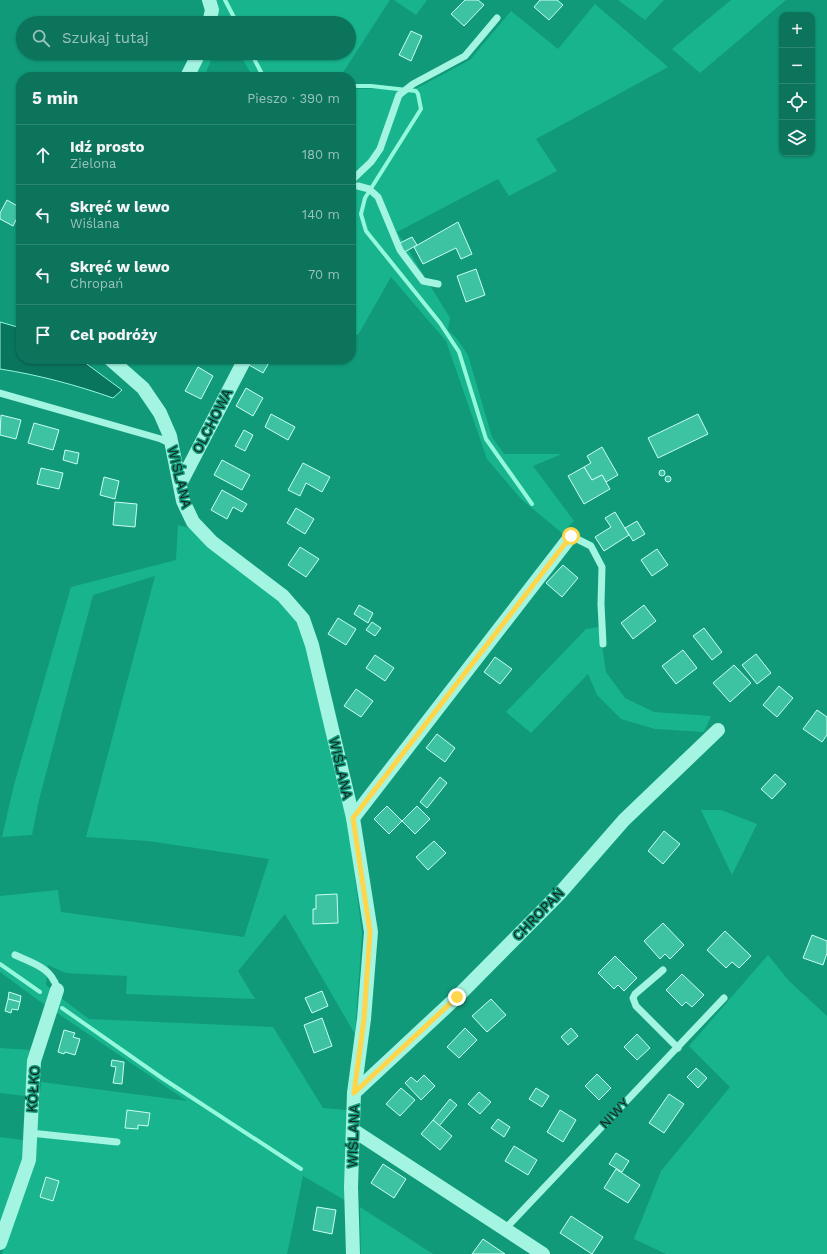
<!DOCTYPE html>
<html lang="pl">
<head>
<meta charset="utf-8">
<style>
  :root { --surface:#0c745b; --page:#157961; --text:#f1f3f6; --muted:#9ac3bb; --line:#2c8671 }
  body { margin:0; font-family:"Work Sans",sans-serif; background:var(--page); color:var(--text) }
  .controls { position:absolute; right:12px; top:12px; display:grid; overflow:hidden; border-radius:8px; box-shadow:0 1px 3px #0004 }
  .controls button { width:36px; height:36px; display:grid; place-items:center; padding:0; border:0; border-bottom:1px solid var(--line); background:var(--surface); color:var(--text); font:20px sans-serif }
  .stop { position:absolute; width:12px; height:12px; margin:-9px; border:3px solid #ffd54a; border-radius:50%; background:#fff }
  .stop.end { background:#ffd54a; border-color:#fff; box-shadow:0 1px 4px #0008 }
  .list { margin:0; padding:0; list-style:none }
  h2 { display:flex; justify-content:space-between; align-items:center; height:52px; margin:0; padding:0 16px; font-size:17px }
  h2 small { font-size:13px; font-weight:400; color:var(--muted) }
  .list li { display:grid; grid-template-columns:26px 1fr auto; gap:12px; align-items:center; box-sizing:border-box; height:60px; padding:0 16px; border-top:1px solid var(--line) }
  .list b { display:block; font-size:15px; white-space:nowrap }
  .list p { margin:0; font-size:13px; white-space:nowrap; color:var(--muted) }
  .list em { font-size:13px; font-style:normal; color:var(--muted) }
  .icon { flex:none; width:22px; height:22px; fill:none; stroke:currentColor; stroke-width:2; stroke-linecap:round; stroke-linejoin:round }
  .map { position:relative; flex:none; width:827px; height:1254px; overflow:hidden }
  .search { position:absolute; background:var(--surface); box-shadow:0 1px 3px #0004; left:16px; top:16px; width:340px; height:44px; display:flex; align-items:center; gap:10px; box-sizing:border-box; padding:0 14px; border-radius:22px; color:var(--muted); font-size:15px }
  .panel { position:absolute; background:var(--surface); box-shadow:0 1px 3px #0004; left:16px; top:72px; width:340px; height:292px; border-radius:16px }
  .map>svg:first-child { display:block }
  .green { fill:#18b48d }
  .water { fill:#0a755d; stroke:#94f8dd }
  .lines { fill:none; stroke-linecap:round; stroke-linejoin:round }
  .stream { stroke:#94f8dd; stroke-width:4 }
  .building { fill:#3ec3a2; stroke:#cbfef1 }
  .service { stroke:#a3f4e0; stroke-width:7 }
  .minor { stroke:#a3f4e0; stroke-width:14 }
  .route { stroke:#ffd54a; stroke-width:5 }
  .labels { text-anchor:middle; stroke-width:3; stroke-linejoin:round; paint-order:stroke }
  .street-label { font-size:14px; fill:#1d1d1d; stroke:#109a79 }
</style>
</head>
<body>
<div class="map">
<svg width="827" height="1254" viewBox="0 0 827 1254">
  <rect width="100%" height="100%" fill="#109a79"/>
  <!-- green -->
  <g class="green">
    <path d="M210 0H390L340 77H253L239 53H349V23H213Z"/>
    <path d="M394 0H427L416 15Z"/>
    <path d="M618 0H664L645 20Z"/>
    <path d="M731 0H786L700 73 672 49Z"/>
    <path d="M595 4 668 67 536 139 557 171 509 196 498 179 397 232 450 318 448 330 457 339 468 355 492 437 504 454H562L533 466 574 521 562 533 521 499 487 459 446 341 391 277 358 335 351 331V89L417 88 470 60 511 11 558 49Z"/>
    <path d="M204 53H214L204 77H192Z"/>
    <path d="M178 525 190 528 278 599 299 622 309 654 348 824 362 933 355 1034 285 914 238 971 255 999 126 994 127 976 66 973 48 965 46 985 61 998 89 1019 273 1027 323 1108 347 1110 346 1201 303 1176 287 1254H2L34 1163 41 1082 187 1101 38 1000 0 972V896L58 890 61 912 244 937 269 859 148 841 86 837 155 576 93 595 39 800 32 835 2 837 14 785 71 587 176 560Z"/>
    <path d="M599 627 606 672 625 698 654 712 711 716 704 732 655 729 621 719 597 695 588 674 531 733 506 712 586 629Z"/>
    <path d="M701 810H721L757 824 732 875Z"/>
    <path d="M768 955 789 981 827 1016V1254H666L634 1239 661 1171 730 1087 689 1046Z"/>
    <path d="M0 1048 31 1050 26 1080 25 1096 0 1093Z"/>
    <path d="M0 1137 23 1140 24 1163 0 1228Z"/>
    <path d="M360 1207 433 1254H361Z"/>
  </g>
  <!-- water -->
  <path class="water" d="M0 322 21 328V359H80L122 390 113 398C76 385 39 375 0 369Z"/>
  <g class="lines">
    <!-- stream -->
    <g class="stream">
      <path d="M225 0 237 23"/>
      <path d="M251 53 262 74 267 77"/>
      <path d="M351 86H371L416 91 418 94 421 109 365 198 361 214 366 231 440 323 459 352 486 439 532 504"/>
      <path d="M0 964 40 992"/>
      <path d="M62 1008 162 1078 301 1169"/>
    </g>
  </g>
  <!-- building -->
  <g class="building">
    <path d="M465 0H478L484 5 464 26 451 14Z"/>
    <path d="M540 0H557L563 5 549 20 534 7Z"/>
    <path d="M411 31 422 36 411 61 399 55Z"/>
    <path d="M7 200 21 208V210L13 226 0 219V213Z"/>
    <path d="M458 222 472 254 461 259 456 248 423 264 414 247Z"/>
    <path d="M412 237 417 245 403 253 398 244Z"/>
    <path d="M476 269 485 295 466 302 457 276Z"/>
    <path d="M253 359H267L270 361 263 373 249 365Z"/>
    <path d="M198 367 213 376 201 399 185 391Z"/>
    <path d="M246 388 263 398 253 416 236 406Z"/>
    <path d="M271 414 295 427 288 440 265 427Z"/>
    <path d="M698 414 708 434 658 458 648 438Z"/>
    <path d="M1 415 21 420 16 439 0 435Z"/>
    <path d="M34 423 59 430 53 450 28 443Z"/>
    <path d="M244 430 253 435 245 451 235 446Z"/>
    <path d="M602 447 618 475 606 482 602 475 592 480 584 467 591 463 587 456Z"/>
    <path d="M65 450 79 453 77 464 63 460Z"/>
    <path d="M222 460 250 475 242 490 214 475Z"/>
    <path d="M303 463 330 477 322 492 306 483 300 496 288 490Z"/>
    <path d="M584 467 592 480 602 475 610 489 584 504 568 476Z"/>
    <path d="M41 468 63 473 59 489 37 484Z"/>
    <circle cx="662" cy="473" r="3"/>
    <circle cx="668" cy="479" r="3"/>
    <path d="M104 477 119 481 115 499 100 495Z"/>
    <path d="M222 490 247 504 242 512 233 507 227 519 211 510Z"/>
    <path d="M115 502 137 504 135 527 113 525Z"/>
    <path d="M296 508 314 519 305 534 287 523Z"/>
    <path d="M615 512 629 535 604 551 595 537 611 527 605 518Z"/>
    <path d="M637 521 645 534 633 541 625 528Z"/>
    <path d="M300 547 319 559 306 577 288 565Z"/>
    <path d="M657 549 668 565 652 576 641 560Z"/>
    <path d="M563 565 578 578 562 597 546 583Z"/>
    <path d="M359 605 373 613 368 623 354 614Z"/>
    <path d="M644 605 656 621 633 639 621 623Z"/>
    <path d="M338 618 356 629 346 645 328 634Z"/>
    <path d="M372 622 381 628 375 636 366 630Z"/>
    <path d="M704 628 722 652 712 660 693 636Z"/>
    <path d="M683 650 697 668 676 684 662 666Z"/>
    <path d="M756 654 771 673 757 684 742 665Z"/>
    <path d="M375 655 394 668 385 681 366 668Z"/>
    <path d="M495 657 512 669 500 684 484 672Z"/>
    <path d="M734 665 751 683 730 702 713 683Z"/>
    <path d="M779 686 793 698 777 717 763 705Z"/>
    <path d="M356 689 373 701 361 717 344 706Z"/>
    <path d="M817 710 827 717V735L822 742 803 729Z"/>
    <path d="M437 734 455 748 445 762 426 748Z"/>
    <path d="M775 774 786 784 772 799 761 789Z"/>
    <path d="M440 777 447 783 427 808 420 802Z"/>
    <path d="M387 806 402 821 389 834 374 819Z"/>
    <path d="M417 806 430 819 415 834 402 821Z"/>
    <path d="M664 831 680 844 663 864 648 851Z"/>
    <path d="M434 841 446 853 428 870 416 857Z"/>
    <path d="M337 894 338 923 313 924V909H316V895Z"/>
    <path d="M663 923 684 945 670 959 665 954 660 959 644 941Z"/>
    <path d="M725 931 751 956 739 968 732 962 726 968 707 950Z"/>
    <path d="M812 935 827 941V953L823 965 803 958Z"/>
    <path d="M615 956 637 978 624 991 618 985 614 989 598 973Z"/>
    <path d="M682 974 704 995 692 1007 686 1002 682 1006 666 990Z"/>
    <path d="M322 991 328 1006 312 1013 305 998Z"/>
    <path d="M9 992 21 996 20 1002 8 999Z"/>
    <path d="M8 999 20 1002 18 1010 12 1009 11 1013 5 1011Z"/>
    <path d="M491 999 506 1015 487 1032 472 1016Z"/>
    <path d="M322 1018 332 1046 314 1053 304 1025Z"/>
    <path d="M465 1028 477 1040 459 1058 447 1047Z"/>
    <path d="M571 1028 578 1036 568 1045 561 1037Z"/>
    <path d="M64 1030 75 1033 73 1037 80 1039 75 1055 65 1052 64 1054 58 1052Z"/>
    <path d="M637 1034 650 1048 637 1060 624 1047Z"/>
    <path d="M112 1060 124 1062 122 1084 113 1083 116 1067 111 1066Z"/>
    <path d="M696 1068 707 1078 698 1088 687 1077Z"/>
    <path d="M597 1074 611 1088 599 1100 585 1086Z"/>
    <path d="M424 1075 435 1086 421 1100 405 1083 411 1077 417 1082Z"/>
    <path d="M401 1088 415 1100 400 1116 386 1104Z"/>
    <path d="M536 1088 549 1096 542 1107 529 1099Z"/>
    <path d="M479 1092 491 1102 480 1114 468 1104Z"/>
    <path d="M669 1094 684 1104 664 1133 649 1123Z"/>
    <path d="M450 1099 457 1105 439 1126 433 1120Z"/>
    <path d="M127 1110 150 1113 148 1126 138 1125V1129L125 1128Z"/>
    <path d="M560 1110 576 1120 563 1142 547 1132Z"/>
    <path d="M498 1119 510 1127 504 1137 491 1128Z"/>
    <path d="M433 1120 452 1136 440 1150 421 1134Z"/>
    <path d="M514 1146 537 1160 528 1175 505 1161Z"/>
    <path d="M616 1153 629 1161 622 1172 609 1164Z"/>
    <path d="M383 1164 406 1179 394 1198 371 1183Z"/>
    <path d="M616 1169 640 1185 628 1203 604 1188Z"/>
    <path d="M46 1177 59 1181 53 1201 40 1197Z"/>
    <path d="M317 1207 336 1210 332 1234 313 1230Z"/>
    <path d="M571 1216 603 1237 592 1254 560 1233Z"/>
    <path d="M483 1239 505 1254H472Z"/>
  </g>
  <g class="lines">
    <!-- service -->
    <g class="service">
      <path d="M351 181 371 162 380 149 399 95 413 84 465 56 497 18"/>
      <path d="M351 186H358L369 189 378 197 400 250 423 281 438 284"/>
      <path d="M0 393 161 439 172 444"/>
      <path d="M571 536 591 546 602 567 601 604 603 644"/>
      <path d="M15 955C28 961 48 967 54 981 56 983 56 987 57 990"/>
      <path d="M663 970 635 994 633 998 636 1006 678 1048"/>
      <path d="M30 1133 117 1142"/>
      <path d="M505 1229 724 998"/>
    </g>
    <!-- minor -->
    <g class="minor">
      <path d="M209 0 212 10 209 23"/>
      <path d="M187 77 199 53"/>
      <path d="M110 359 143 388 160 413 170 436 183 501 193 522 212 542 283 596 303 619 312 645 353 818 371 932 364 1019 354 1093 351 1187 353 1254"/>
      <path d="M180 484 245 359"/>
      <path d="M353 818 571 536"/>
      <path d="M354 1093 457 997 561 892 624 820 718 730"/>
      <path d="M353 1130 543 1254"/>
      <path d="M0 1243 29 1160 34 1061 57 990"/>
    </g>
  </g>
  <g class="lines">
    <!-- route -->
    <path class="route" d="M457 997 354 1093 364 1019 370 932 353 818 571 536"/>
  </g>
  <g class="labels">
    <!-- street labels -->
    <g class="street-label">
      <text transform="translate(212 421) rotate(-63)" y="5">OLCHOWA</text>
      <text transform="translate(180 477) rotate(76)" y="5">WIŚLANA</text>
      <text transform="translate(341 768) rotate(77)" y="5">WIŚLANA</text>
      <text transform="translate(538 914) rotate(-46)" y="5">CHROPAŃ</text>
      <text transform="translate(33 1089) rotate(-86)" y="5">KÓŁKO</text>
      <text transform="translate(614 1113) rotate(-46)" y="5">NIWY</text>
      <text transform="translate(353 1136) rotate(-88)" y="5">WIŚLANA</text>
    </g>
  </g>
</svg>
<div class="controls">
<button>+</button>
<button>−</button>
<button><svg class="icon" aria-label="locate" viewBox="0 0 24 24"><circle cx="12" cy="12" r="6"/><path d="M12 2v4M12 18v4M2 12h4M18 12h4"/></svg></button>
<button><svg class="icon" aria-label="layers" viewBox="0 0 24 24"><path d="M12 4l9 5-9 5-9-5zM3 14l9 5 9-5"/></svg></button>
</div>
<div class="stop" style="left:571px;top:536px"></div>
<div class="stop end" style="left:457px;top:997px"></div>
<div class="search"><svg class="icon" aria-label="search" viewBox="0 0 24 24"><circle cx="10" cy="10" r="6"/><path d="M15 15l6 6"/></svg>Szukaj tutaj</div>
<section class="panel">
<h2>5 min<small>Pieszo · 390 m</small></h2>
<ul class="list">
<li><svg class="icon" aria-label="ahead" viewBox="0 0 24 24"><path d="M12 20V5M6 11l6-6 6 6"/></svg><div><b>Idź prosto</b><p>Zielona</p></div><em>180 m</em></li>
<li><svg class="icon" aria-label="left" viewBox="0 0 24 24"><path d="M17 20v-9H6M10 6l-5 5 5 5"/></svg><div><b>Skręć w lewo</b><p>Wiślana</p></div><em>140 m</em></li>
<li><svg class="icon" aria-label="left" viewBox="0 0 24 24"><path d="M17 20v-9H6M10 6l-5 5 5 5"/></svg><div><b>Skręć w lewo</b><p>Chropań</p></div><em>70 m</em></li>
<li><svg class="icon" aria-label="arrive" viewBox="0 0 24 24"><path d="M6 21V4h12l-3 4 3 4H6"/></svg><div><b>Cel podróży</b></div></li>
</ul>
</section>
</div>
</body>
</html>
